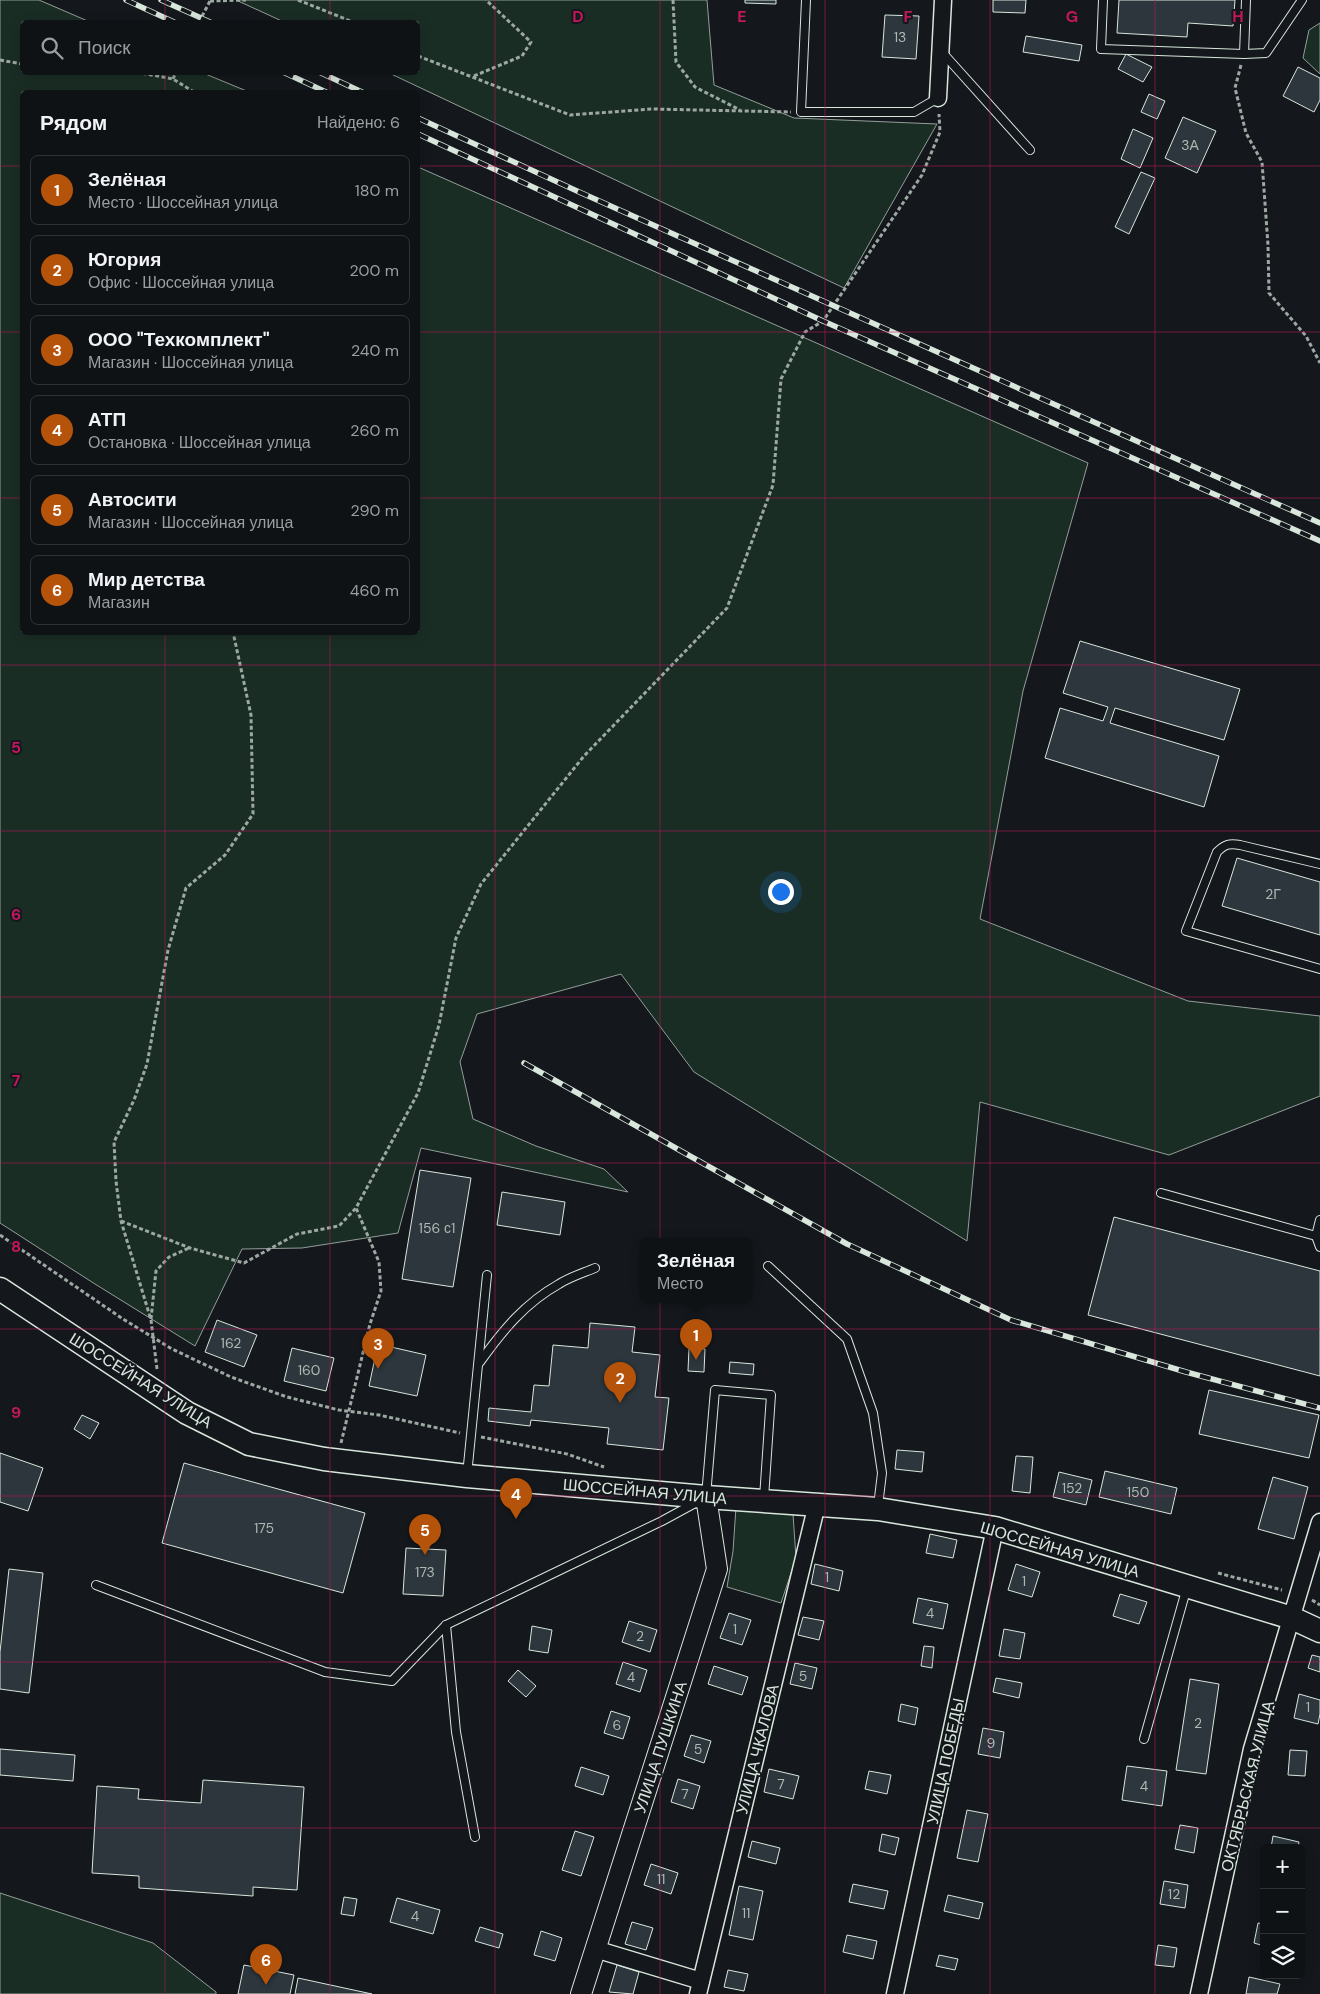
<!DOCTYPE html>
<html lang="ru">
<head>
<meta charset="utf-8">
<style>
  :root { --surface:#0f1215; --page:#1d2022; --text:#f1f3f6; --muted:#9b9ea0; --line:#2f3234; --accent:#b45309 }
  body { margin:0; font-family:"DM Sans",sans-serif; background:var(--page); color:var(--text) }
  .controls { position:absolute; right:15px; bottom:15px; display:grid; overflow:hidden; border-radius:8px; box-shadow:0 2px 12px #0003 }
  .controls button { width:45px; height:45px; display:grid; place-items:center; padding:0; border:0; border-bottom:1px solid var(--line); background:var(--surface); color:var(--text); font:25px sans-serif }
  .you { position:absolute; left:780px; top:891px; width:18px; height:18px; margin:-12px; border:4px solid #fff; border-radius:50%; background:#1a73e8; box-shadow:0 0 0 8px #1a73e833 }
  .badge { display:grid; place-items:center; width:32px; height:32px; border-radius:50%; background:var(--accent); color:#fff; font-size:16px; font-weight:700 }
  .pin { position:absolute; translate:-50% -41px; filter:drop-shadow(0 1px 2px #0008) }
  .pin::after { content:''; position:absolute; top:26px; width:18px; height:15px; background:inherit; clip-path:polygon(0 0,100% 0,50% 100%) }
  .popup { position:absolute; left:640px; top:1238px; width:112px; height:65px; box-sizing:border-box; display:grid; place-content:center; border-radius:8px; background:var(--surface); filter:drop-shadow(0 1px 4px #0005); font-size:16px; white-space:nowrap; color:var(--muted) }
  .popup b { font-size:19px; color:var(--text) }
  .popup::after { content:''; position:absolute; left:50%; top:100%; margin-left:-10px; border:10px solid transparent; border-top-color:var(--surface) }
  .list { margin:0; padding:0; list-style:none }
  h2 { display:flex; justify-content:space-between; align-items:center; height:65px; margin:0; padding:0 20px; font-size:21px }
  h2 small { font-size:16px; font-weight:400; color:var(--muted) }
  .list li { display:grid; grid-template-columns:32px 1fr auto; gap:15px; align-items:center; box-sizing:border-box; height:70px; margin:0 10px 10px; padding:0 10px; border:1px solid var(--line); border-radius:8px }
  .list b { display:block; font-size:19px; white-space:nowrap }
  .list p { margin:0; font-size:16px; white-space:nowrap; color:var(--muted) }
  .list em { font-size:16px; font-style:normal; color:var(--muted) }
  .icon { flex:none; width:28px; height:28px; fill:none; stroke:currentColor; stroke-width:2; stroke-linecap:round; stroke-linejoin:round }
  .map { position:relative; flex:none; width:1320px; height:1994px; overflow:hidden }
  .search { position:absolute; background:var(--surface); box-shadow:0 2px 12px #0003; left:20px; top:20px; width:400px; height:55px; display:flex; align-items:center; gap:12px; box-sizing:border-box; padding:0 18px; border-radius:8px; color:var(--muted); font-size:19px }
  .panel { position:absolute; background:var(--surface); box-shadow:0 2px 12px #0003; left:20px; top:90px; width:400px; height:545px; border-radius:8px }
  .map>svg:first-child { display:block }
  .green { fill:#1a2d24; stroke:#939e99 }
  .building { fill:#2c363c; stroke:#d8e6dc }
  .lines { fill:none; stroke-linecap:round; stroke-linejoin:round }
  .service-casing { stroke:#d8e6dc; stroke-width:10 }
  .minor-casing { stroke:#d8e6dc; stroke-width:19 }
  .tertiary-casing { stroke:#d8e6dc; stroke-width:22 }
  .secondary-casing { stroke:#d8e6dc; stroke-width:25 }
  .path { stroke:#9da8a2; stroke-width:3; stroke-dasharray:4 2.5; stroke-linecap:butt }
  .service { stroke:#14181c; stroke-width:8 }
  .minor { stroke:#14181c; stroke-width:16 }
  .tertiary { stroke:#14181c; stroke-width:20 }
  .secondary { stroke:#14181c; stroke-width:22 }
  .rail-casing { stroke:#d8e6dc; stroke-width:5.5 }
  .rail { stroke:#14181c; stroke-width:4; stroke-dasharray:11; stroke-linecap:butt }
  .grid { fill:none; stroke:#c2185b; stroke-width:1; stroke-opacity:0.55 }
  .labels { text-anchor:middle; stroke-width:4; stroke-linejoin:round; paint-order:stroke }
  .number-label { font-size:14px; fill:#adbab4 }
  .street-label { font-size:16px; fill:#d8e6dc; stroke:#14181c }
  .grid-label { font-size:16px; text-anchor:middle; font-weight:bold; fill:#c2185b; stroke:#14181c; stroke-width:4; stroke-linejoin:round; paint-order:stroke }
</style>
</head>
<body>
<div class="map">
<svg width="1320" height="1994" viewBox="0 0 1320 1994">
  <rect width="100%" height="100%" fill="#14181c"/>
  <!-- green -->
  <g class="green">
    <path d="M0 0H39L90 22H22V72L203 73 249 92H22V632H418V167L1088 463 1023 691 980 919 1188 1001 1320 1016V1096L1169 1155 980 1102 967 1241 694 1072 621 974 477 1014 460 1062 473 1119 536 1146 604 1169 628 1192 421 1148 398 1233 302 1248 242 1249 195 1346 95 1284 0 1223Z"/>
    <path d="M236 0H707L714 85 794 118 937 124 844 288 389 73 418 72V22H284Z"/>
    <path d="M1320 23V74L1303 58 1309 30Z"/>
    <path d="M736 1507 793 1514 796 1558 781 1603 727 1587 733 1551Z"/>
    <path d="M0 1893 153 1943 216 1992V1994H0Z"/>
  </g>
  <!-- building -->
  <g class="building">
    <path d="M745 0H776V4L745 3Z"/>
    <path d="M993 0H1026L1025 13 993 12Z"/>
    <path d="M1119 0H1235L1233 26 1188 23 1187 37 1117 33Z"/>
    <path d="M885 15 919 16 916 59 882 57Z"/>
    <path d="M1026 36 1082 45 1079 61 1023 52Z"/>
    <path d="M1126 54 1152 67 1143 82 1118 69Z"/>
    <path d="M1298 67 1320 78V100L1314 112 1283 96Z"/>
    <path d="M1149 94 1165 101 1157 119 1141 112Z"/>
    <path d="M1183 117 1216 131 1197 173 1165 158Z"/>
    <path d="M1133 129 1153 138 1140 168 1121 159Z"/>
    <path d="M1141 172 1155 178 1129 234 1115 227Z"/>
    <path d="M1080 641 1240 689 1224 740 1115 708 1110 723 1219 756 1204 807 1045 758 1060 708 1103 721 1108 707 1063 693Z"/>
    <path d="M1237 858 1320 882V935L1222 906Z"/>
    <path d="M420 1170 471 1178 453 1287 402 1279Z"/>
    <path d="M502 1192 565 1202 560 1235 497 1225Z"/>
    <path d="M1114 1217 1320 1271V1376L1088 1315Z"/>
    <path d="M217 1320 257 1335 244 1367 205 1352Z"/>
    <path d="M590 1323 635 1327 632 1352 660 1355 655 1397 669 1398 663 1450 607 1444 609 1428 531 1420 530 1426 488 1421 489 1408 531 1412 534 1385 549 1386 553 1345 588 1348Z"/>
    <path d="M378 1344 426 1355 417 1396 369 1386Z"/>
    <path d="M292 1348 334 1358 326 1391 284 1381Z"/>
    <path d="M689 1348 705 1349 704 1372 688 1371Z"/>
    <path d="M730 1362 754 1364 753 1375 729 1373Z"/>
    <path d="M1209 1390 1319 1415 1309 1458 1199 1434Z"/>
    <path d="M82 1415 99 1423 90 1439 74 1429Z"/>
    <path d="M897 1450 924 1452 922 1472 895 1469Z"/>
    <path d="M0 1453 43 1468 28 1511 0 1502Z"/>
    <path d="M1016 1456 1033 1457 1030 1493 1012 1491Z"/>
    <path d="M184 1463 365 1513 343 1593 162 1543Z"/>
    <path d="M1105 1471 1177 1488 1171 1514 1099 1497Z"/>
    <path d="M1059 1472 1092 1480 1086 1505 1053 1497Z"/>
    <path d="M1273 1477 1308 1487 1294 1539 1258 1529Z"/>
    <path d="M930 1534 957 1540 953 1558 926 1553Z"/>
    <path d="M406 1548 446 1550 443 1596 403 1594Z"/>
    <path d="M815 1564 843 1571 839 1591 811 1584Z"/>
    <path d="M1016 1564 1040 1572 1032 1597 1008 1590Z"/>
    <path d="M9 1569 43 1573 29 1693 0 1689V1652Z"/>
    <path d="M1120 1594 1147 1602 1139 1624 1113 1616Z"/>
    <path d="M918 1598 948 1604 943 1629 913 1623Z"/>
    <path d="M729 1613 751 1620 742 1645 720 1638Z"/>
    <path d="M803 1617 824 1621 819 1640 798 1635Z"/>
    <path d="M629 1621 657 1630 650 1652 622 1642Z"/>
    <path d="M532 1626 552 1630 548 1653 529 1650Z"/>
    <path d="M1004 1629 1025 1633 1020 1659 999 1656Z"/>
    <path d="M924 1646 934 1647 932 1668 921 1666Z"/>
    <path d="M1312 1655 1320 1657V1672L1308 1668Z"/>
    <path d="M623 1662 647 1670 640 1692 616 1684Z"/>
    <path d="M795 1663 817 1668 812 1689 790 1684Z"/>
    <path d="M714 1666 748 1677 742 1695 708 1684Z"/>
    <path d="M518 1670 536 1686 526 1697 508 1681Z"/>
    <path d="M996 1678 1022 1683 1019 1698 993 1692Z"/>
    <path d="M1190 1679 1219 1684 1206 1774 1176 1770Z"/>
    <path d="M1299 1694 1320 1700V1714L1318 1724 1294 1718Z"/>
    <path d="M901 1704 918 1708 915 1725 898 1721Z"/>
    <path d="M611 1711 630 1717 623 1739 604 1733Z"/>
    <path d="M983 1728 1004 1732 1000 1758 978 1754Z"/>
    <path d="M691 1735 711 1741 704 1763 684 1756Z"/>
    <path d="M0 1749 75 1755 73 1781 0 1775Z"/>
    <path d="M1290 1750 1307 1751 1305 1776 1288 1775Z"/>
    <path d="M1127 1766 1167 1771 1162 1806 1122 1800Z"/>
    <path d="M581 1767 609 1776 603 1795 575 1786Z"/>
    <path d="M769 1769 799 1776 793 1799 764 1792Z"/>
    <path d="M869 1771 891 1775 887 1794 865 1789Z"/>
    <path d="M678 1779 700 1786 693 1809 671 1802Z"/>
    <path d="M203 1780 304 1787 297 1890 253 1887V1896L139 1888V1876L92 1873 97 1786 139 1789 138 1799 201 1803Z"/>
    <path d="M967 1810 988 1814 978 1862 957 1858Z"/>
    <path d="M1180 1825 1198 1828 1194 1853 1175 1849Z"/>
    <path d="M575 1831 594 1837 581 1876 562 1870Z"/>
    <path d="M882 1834 899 1838 895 1855 879 1851Z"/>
    <path d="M1273 1836 1299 1842 1298 1848H1271Z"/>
    <path d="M752 1841 780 1848 776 1864 748 1857Z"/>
    <path d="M651 1864 678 1873 671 1894 644 1885Z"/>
    <path d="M1164 1881 1188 1885 1185 1908 1160 1904Z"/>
    <path d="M853 1884 888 1891 884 1909 849 1902Z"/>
    <path d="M739 1886 763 1891 753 1940 729 1935Z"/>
    <path d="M948 1895 983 1903 979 1919 944 1911Z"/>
    <path d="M344 1897 357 1899 354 1916 341 1914Z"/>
    <path d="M397 1898 440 1910 433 1934 390 1922Z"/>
    <path d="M632 1922 653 1928 646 1950 625 1944Z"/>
    <path d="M1258 1923 1264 1924V1946L1254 1943Z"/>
    <path d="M480 1927 503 1934 499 1948 475 1941Z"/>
    <path d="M541 1931 562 1938 555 1961 534 1955Z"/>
    <path d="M847 1935 877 1941 873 1959 843 1952Z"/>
    <path d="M1158 1945 1177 1948 1174 1967 1155 1965Z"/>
    <path d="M939 1955 958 1959 955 1970 936 1966Z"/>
    <path d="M244 1965 294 1975 290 1994H238Z"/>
    <path d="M617 1965 639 1972 633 1994 609 1992Z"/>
    <path d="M728 1970 748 1974 744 1991 724 1987Z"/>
    <path d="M1249 1977 1280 1984 1277 1994H1246Z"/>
    <path d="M298 1978 372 1994H295Z"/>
  </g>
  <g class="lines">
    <!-- service casing -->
    <g class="service-casing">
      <g id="service">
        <path d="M806 0 801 112H914L938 98"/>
        <path d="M1103 0 1101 49 1244 54 1266 53 1302 0"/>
        <path d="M941 51 1030 150"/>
        <path d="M1244 54 1246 0"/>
        <path d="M1320 864 1240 845C1230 843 1225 844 1217 852L1186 931 1320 969"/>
        <path d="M1161 1193 1316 1236"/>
        <path d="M1320 1220 1316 1236 1320 1247"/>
        <path d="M768 1266 847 1339 873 1413 882 1473 878 1506"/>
        <path d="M480 1362C502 1331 525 1303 559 1284 570 1277 583 1273 595 1268"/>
        <path d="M467 1475 487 1275"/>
        <path d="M706 1496 715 1390 771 1395 764 1498"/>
        <path d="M96 1585 325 1672 392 1681 446 1625 662 1521 697 1502"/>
        <path d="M446 1625 456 1732 475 1837"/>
        <path d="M1144 1739 1187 1587"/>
      </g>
    </g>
    <!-- minor casing -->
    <g class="minor-casing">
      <g id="minor">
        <path d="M938 98 943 0"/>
        <path d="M595 1949 701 1981"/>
        <path d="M698 1994 817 1504"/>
        <path d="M895 1994 995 1528"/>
        <path d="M1199 1994 1252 1749 1320 1522"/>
      </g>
    </g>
    <!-- tertiary casing -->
    <g class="tertiary-casing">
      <path id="tertiary" d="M581 1994 717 1569 706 1497"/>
    </g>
    <!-- secondary casing -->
    <g class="secondary-casing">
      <path id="secondary" d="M0 1289 187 1413 249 1444 324 1459 467 1476 706 1497 878 1509 995 1528 1292 1618 1320 1631"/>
    </g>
    <!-- path -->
    <g class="path">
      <path d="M298 0 353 22"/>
      <path d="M673 0 676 62 695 87 740 110"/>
      <path d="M210 1 246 0"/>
      <path d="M199 22 210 1"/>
      <path d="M418 56 570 115 652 109 791 112"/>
      <path d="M0 60 22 64"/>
      <path d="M1241 65 1235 88 1246 133 1262 162 1268 245 1269 293 1306 336 1320 363"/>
      <path d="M136 72 173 79 194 92"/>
      <path d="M474 76 522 56 531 42 486 0"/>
      <path d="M173 79 176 72"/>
      <path d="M121 1221 190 1248 244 1263 297 1234 339 1226 356 1208"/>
      <path d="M0 1235 123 1319 172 1349 231 1377 287 1397 339 1410 379 1415 460 1433"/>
      <path d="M151 1319 156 1271 169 1257 189 1248"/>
      <path d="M157 1369 151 1320 121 1221 116 1181 114 1142 134 1100 147 1064 168 950 186 888 225 855 253 814 251 715 233 632"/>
      <path d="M481 1437 567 1454 604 1467"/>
      <path d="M341 1443 370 1324 381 1291 379 1262 356 1208 418 1093 439 1025 456 938 481 884 584 756 727 608 773 485 781 379 805 332 823 321 922 175 940 132 939 114"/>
      <path d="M1218 1573 1282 1590"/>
      <path d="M1312 1600 1320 1605"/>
    </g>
    <!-- service -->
    <use href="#service" class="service"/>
    <!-- minor -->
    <use href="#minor" class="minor"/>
    <!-- tertiary -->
    <use href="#tertiary" class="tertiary"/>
    <!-- secondary -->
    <use href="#secondary" class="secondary"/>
    <!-- rail casing -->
    <g class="rail-casing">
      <g id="rail">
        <path d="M126 0 174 22"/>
        <path d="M161 0 210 22"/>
        <path d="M283 72 326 92"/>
        <path d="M319 72 362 92"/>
        <path d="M418 118 577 191 1320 523"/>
        <path d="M418 134 823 321 1320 541"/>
        <path d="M524 1063 847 1244 1011 1320 1186 1372 1320 1408"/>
      </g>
    </g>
    <!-- rail -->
    <use href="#rail" class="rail"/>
  </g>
  <!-- grid -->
  <path class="grid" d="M165 0V22M330 0V22M495 0V1994M660 0V1994M825 0V1994M990 0V1994M1155 0V1994M165 72V92M330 72V92M0 166H22M418 166H1320M0 332H22M418 332H1320M0 498H22M418 498H1320M165 632V1994M330 632V1994M0 665H1320M0 831H1320M0 997H1320M0 1163H1320M0 1329H1320M0 1496H1320M0 1662H1320M0 1828H1320"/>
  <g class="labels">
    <!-- number labels -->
    <g class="number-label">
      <text x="900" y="42">13</text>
      <text x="1190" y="150">3А</text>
      <text x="1273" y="899">2Г</text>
      <text x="437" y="1233">156 с1</text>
      <text x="231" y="1348">162</text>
      <text x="309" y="1375">160</text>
      <text x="1072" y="1493">152</text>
      <text x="1138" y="1497">150</text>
      <text x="264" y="1533">175</text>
      <text x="425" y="1577">173</text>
      <text x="827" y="1582">1</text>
      <text x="1024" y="1586">1</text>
      <text x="930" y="1618">4</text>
      <text x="735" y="1634">1</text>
      <text x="640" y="1641">2</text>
      <text x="803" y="1681">5</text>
      <text x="631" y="1682">4</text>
      <text x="1308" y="1712">1</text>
      <text x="1198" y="1728">2</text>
      <text x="617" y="1730">6</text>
      <text x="991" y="1748">9</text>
      <text x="698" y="1754">5</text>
      <text x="781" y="1789">7</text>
      <text x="1144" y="1791">4</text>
      <text x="685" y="1799">7</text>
      <text x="661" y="1884">11</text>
      <text x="1174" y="1899">12</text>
      <text x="746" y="1918">11</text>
      <text x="415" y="1921">4</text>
    </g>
    <!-- street labels -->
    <g class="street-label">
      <text transform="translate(141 1380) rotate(32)" y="6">ШОССЕЙНАЯ УЛИЦА</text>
      <text transform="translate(645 1491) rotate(5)" y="6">ШОССЕЙНАЯ УЛИЦА</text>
      <text transform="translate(1060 1549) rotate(16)" y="6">ШОССЕЙНАЯ УЛИЦА</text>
      <text transform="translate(660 1747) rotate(-72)" y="6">УЛИЦА ПУШКИНА</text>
      <text transform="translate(757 1749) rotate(-76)" y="6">УЛИЦА ЧКАЛОВА</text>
      <text transform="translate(945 1761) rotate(-78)" y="6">УЛИЦА ПОБЕДЫ</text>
      <text transform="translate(1247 1786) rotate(-76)" y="6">ОКТЯБРЬСКАЯ УЛИЦА</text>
    </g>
  </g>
  <g class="grid-label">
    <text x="578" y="22">D</text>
    <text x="742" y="22">E</text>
    <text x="908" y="22">F</text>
    <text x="1072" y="22">G</text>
    <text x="1238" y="22">H</text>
    <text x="16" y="753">5</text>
    <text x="16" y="920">6</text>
    <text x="16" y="1086">7</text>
    <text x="16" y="1252">8</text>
    <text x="16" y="1418">9</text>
  </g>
</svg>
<div class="controls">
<button>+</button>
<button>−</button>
<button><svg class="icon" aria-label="layers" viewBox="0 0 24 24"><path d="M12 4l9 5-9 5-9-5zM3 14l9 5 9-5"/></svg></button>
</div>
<div class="you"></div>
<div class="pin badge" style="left:696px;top:1360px">1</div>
<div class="popup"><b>Зелёная</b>Место</div>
<div class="pin badge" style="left:620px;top:1403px">2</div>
<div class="pin badge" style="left:378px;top:1369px">3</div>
<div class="pin badge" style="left:516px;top:1519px">4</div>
<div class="pin badge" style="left:425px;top:1555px">5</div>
<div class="pin badge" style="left:266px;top:1985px">6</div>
<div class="search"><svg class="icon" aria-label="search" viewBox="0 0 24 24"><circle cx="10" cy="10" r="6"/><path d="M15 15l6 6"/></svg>Поиск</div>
<section class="panel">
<h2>Рядом<small>Найдено: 6</small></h2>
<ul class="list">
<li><span class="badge">1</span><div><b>Зелёная</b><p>Место · Шоссейная улица</p></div><em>180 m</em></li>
<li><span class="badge">2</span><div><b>Югория</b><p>Офис · Шоссейная улица</p></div><em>200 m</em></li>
<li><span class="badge">3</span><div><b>ООО &quot;Техкомплект&quot;</b><p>Магазин · Шоссейная улица</p></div><em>240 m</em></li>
<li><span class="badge">4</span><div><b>АТП</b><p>Остановка · Шоссейная улица</p></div><em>260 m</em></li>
<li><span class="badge">5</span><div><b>Автосити</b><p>Магазин · Шоссейная улица</p></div><em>290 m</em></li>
<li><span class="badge">6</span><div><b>Мир детства</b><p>Магазин</p></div><em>460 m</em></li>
</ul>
</section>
</div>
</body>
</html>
